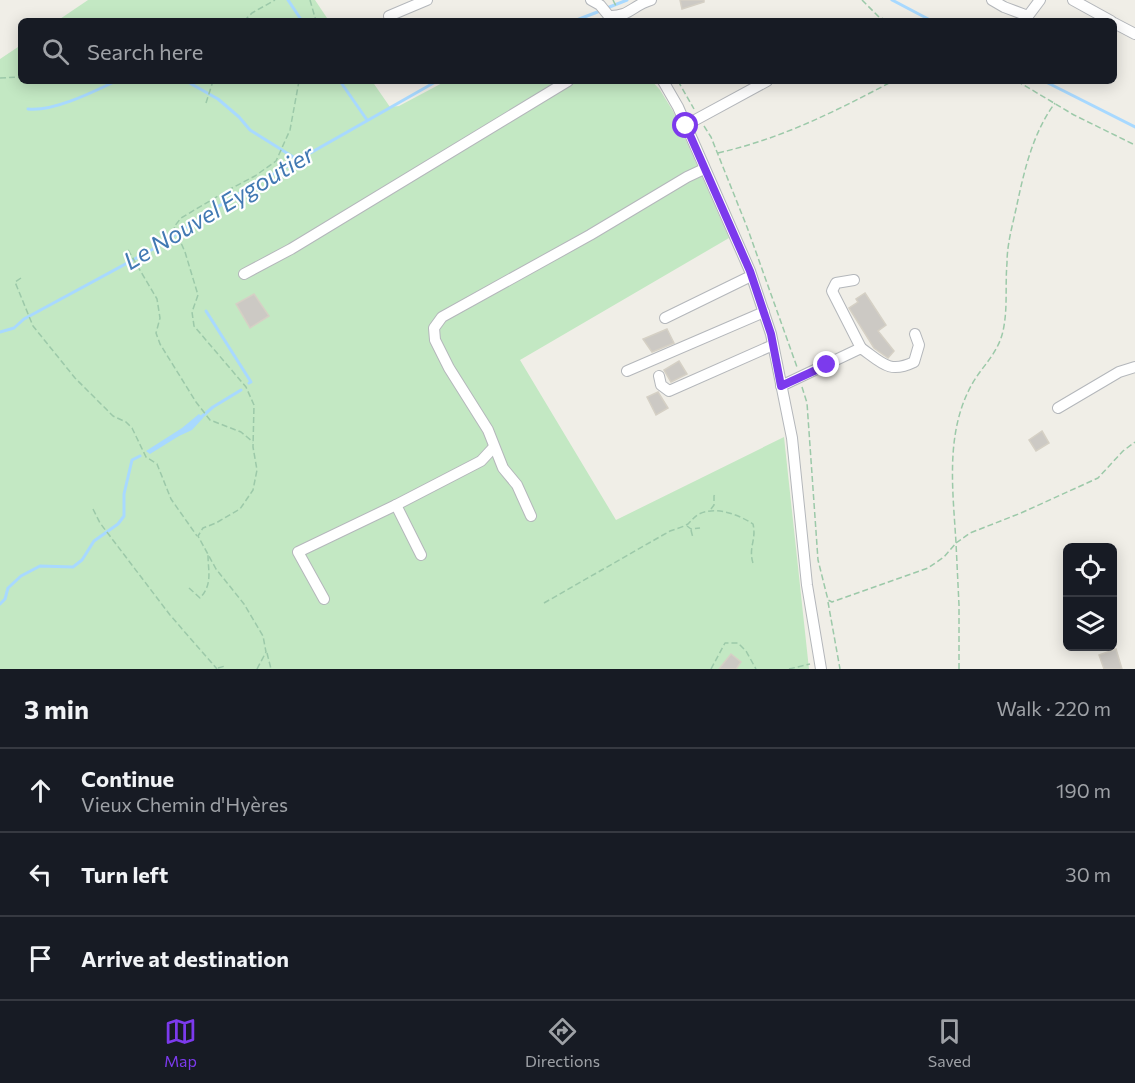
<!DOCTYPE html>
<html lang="en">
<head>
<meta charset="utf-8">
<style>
  :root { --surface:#171b24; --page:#242831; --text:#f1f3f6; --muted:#9ea1a6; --line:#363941; --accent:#7c3aed }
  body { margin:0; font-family:Commissioner,sans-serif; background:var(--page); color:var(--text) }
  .controls { position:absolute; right:18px; bottom:18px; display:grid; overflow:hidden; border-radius:9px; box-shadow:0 3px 15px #0003 }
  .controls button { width:54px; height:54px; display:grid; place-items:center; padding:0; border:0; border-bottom:2px solid var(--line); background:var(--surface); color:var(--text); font:30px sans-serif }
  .stop { position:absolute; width:18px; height:18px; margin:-14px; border:4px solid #7c3aed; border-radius:50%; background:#fff }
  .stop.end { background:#7c3aed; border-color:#fff; box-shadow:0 2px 6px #0008 }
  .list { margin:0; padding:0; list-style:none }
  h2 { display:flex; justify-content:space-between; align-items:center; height:78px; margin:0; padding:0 24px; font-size:26px }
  h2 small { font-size:20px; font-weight:400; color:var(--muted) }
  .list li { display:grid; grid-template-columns:39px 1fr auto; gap:18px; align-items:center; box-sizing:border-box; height:84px; padding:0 24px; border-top:2px solid var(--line) }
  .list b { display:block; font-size:22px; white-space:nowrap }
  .list p { margin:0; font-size:20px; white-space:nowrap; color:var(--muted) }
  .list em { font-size:20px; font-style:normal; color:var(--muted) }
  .icon { flex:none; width:33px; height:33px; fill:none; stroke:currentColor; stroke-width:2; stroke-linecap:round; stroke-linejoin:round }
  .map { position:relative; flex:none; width:1135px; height:669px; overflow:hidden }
  .search { position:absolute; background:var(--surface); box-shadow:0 3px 15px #0003; left:18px; right:18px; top:18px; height:66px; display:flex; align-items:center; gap:15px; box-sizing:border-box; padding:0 21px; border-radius:9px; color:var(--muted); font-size:22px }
  .sheet { height:330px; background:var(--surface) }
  nav { display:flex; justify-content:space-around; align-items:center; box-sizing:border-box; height:84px; border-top:2px solid var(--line); background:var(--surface); font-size:16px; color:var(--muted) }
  nav a { display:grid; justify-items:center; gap:3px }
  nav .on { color:var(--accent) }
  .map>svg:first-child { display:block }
  .green { fill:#c3e8c3 }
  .water { fill:#a8d9ff }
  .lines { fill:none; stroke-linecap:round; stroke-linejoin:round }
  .stream { stroke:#a8d9ff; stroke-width:3 }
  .building { fill:#ccc9c4; stroke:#d5d0c5; stroke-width:1.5 }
  .minor-casing { stroke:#b4b7bb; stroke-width:12 }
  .path { stroke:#9cc9a9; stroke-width:1.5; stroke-dasharray:6 3; stroke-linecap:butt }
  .minor { stroke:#fff; stroke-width:10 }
  .route { stroke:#7c3aed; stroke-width:8 }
  .labels { text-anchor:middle; stroke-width:4.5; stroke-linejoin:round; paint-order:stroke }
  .water-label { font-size:24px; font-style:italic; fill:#4279b3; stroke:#fff }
</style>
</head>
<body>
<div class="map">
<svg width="1135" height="669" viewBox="0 0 1135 669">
  <rect width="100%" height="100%" fill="#f0eee7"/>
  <!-- green -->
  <g class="green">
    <path d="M88 0H315L329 21H57Z"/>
    <path d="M21 45V81H372L390 107 399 106 446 81H652L660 90 673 111 729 238 520 360 616 520 784 437 809 669H0V59Z"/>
  </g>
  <!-- water -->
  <path class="water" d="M199 414 203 418 192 430 179 436 150 454 146 451 182 428Z"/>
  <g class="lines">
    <!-- stream -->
    <g class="stream">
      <path d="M288 0 302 21"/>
      <path d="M892 0 932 21"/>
      <path d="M607 8 627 0"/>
      <path d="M574 21 600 11"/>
      <path d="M186 81 218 99 239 117 250 130 298 160"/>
      <path d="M340 81 367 120"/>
      <path d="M1044 81 1135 127"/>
      <path d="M28 109C53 112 93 92 116 81"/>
      <path d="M206 311 251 382 249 383"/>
      <path d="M0 332 14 328 24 319 155 248 233 197 437 81"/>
      <path d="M199 419 213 407 241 390"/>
      <path d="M0 604 5 599 8 588 21 576 40 566 73 567 82 560 94 541 118 524 124 516V494L132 460 140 456"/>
    </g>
  </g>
  <!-- building -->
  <g class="building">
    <path d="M680 0H704V2L682 9Z"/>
    <path d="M865 293 886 325 878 331 894 351 888 358 874 348 849 308 858 302 856 299Z"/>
    <path d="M254 294 269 316 250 328 236 304Z"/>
    <path d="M667 329 674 343 652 352 643 339Z"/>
    <path d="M679 361 687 374 671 382 664 370Z"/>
    <path d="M658 392 668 408 656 415 647 397Z"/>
    <path d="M1042 431 1049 443 1036 451 1029 440Z"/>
    <path d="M1116 649 1122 669H1104L1099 655Z"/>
    <path d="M731 654 741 662 736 669H719Z"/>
  </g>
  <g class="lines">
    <!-- minor casing -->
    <g class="minor-casing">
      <g id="minor">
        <path d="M591 0 600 5 613 21"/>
        <path d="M992 0 1004 7 1028 16 1040 0"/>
        <path d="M1073 0 1111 21"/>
        <path d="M389 16 427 0"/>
        <path d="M609 16C629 17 633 5 651 0"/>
        <path d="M1114 23 1135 34"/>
        <path d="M663 81 678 107 750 271 771 334 792 438 807 585 821 669"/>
        <path d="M686 125 767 81"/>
        <path d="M244 274 291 249 568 81"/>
        <path d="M854 280 836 283 832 291 861 348"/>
        <path d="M665 318 751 276"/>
        <path d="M627 371 764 312"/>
        <path d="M659 376 661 385 669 391 773 345"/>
        <path d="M781 386 861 348C882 363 889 374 914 362L919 345 915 334"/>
        <path d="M1058 408 1119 372 1135 367"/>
        <path d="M531 516 517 485 503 468 488 430 449 368 435 340 434 328 442 317 590 235 687 177 704 169"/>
        <path d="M421 555 396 505 481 461 494 447"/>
        <path d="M324 599 298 552 396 505"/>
      </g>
    </g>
    <!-- path -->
    <g class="path">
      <path d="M310 0 316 21"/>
      <path d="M613 0 616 6"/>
      <path d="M862 0 879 17 889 21"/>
      <path d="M244 21 252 13 275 0"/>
      <path d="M0 78 21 77"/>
      <path d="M678 81 694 109"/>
      <path d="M1017 81 1074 115 1135 145"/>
      <path d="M206 103 213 81"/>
      <path d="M704 126 711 137 747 227 797 367"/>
      <path d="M718 153C783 138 834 112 893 81"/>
      <path d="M128 250 157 299 160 318 156 333 160 344 196 402 210 420 241 432 253 442"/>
      <path d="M21 278 15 282 33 326 75 378 113 416 126 422 132 428 146 457 157 464 171 499 197 536"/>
      <path d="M802 387 807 403 818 560 828 600 832 602 928 568 944 557 956 543C953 491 945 434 971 386 981 367 998 354 1003 331 1008 308 1005 287 1007 263 1007 245 1012 227 1016 209 1024 172 1032 134 1055 103"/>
      <path d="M93 509 100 523 170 615 217 669"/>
      <path d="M711 509 714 505V496L716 493"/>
      <path d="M687 526 691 529 700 528"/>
      <path d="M691 530 693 538"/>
      <path d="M189 588 200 598C213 584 208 571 208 555"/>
      <path d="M828 602 840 669"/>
      <path d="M544 603 670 531C676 529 683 527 688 524 692 520 694 517 699 514 715 506 738 514 753 524 757 541 747 548 754 566"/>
      <path d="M267 653 271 669"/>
      <path d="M218 668 225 666"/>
      <path d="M257 669 266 652 263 636 244 604 216 569 198 536 203 528 216 523 240 509 253 490 257 470 253 447 254 405 246 387 194 326 192 312 198 295 185 252 174 227 181 218 230 189 255 176 276 161 290 130 299 81"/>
      <path d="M711 669 725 643H738L746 651 756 669"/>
      <path d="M789 669 810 664"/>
      <path d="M959 669V605L956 543 970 533 1021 513 1098 478 1123 451 1135 442"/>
    </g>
    <!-- minor -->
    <use href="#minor" class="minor"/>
  </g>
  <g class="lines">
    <!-- route -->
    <path class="route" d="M686 126 750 271 771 334 781 386 827 365"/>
  </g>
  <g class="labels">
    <!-- water labels -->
    <g class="water-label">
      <text transform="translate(219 208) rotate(-31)" y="8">Le Nouvel Eygoutier</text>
    </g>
  </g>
</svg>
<div class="controls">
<button><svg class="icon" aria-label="locate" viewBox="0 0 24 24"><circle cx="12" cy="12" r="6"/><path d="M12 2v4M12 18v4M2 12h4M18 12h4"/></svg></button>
<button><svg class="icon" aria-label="layers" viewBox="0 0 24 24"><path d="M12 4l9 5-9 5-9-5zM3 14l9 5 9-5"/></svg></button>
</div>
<div class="stop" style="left:686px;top:126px"></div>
<div class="stop end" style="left:827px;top:365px"></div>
<div class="search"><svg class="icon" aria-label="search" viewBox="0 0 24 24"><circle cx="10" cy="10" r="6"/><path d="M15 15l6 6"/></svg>Search here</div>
</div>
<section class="sheet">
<h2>3 min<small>Walk · 220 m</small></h2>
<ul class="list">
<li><svg class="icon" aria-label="ahead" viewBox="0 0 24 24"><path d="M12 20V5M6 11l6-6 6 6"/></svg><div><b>Continue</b><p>Vieux Chemin d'Hyères</p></div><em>190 m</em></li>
<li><svg class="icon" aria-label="left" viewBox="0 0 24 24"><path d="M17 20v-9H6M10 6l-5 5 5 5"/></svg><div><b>Turn left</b></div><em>30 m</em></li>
<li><svg class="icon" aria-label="arrive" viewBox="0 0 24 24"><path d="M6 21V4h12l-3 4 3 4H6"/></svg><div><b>Arrive at destination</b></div></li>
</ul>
</section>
<nav>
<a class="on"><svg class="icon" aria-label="map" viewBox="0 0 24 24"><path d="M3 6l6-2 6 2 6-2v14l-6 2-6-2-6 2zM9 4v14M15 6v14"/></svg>Map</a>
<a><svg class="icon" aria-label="directions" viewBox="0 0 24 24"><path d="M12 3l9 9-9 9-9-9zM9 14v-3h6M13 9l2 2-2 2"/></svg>Directions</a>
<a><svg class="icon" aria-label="saved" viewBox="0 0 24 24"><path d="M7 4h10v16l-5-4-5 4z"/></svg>Saved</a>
</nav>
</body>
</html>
